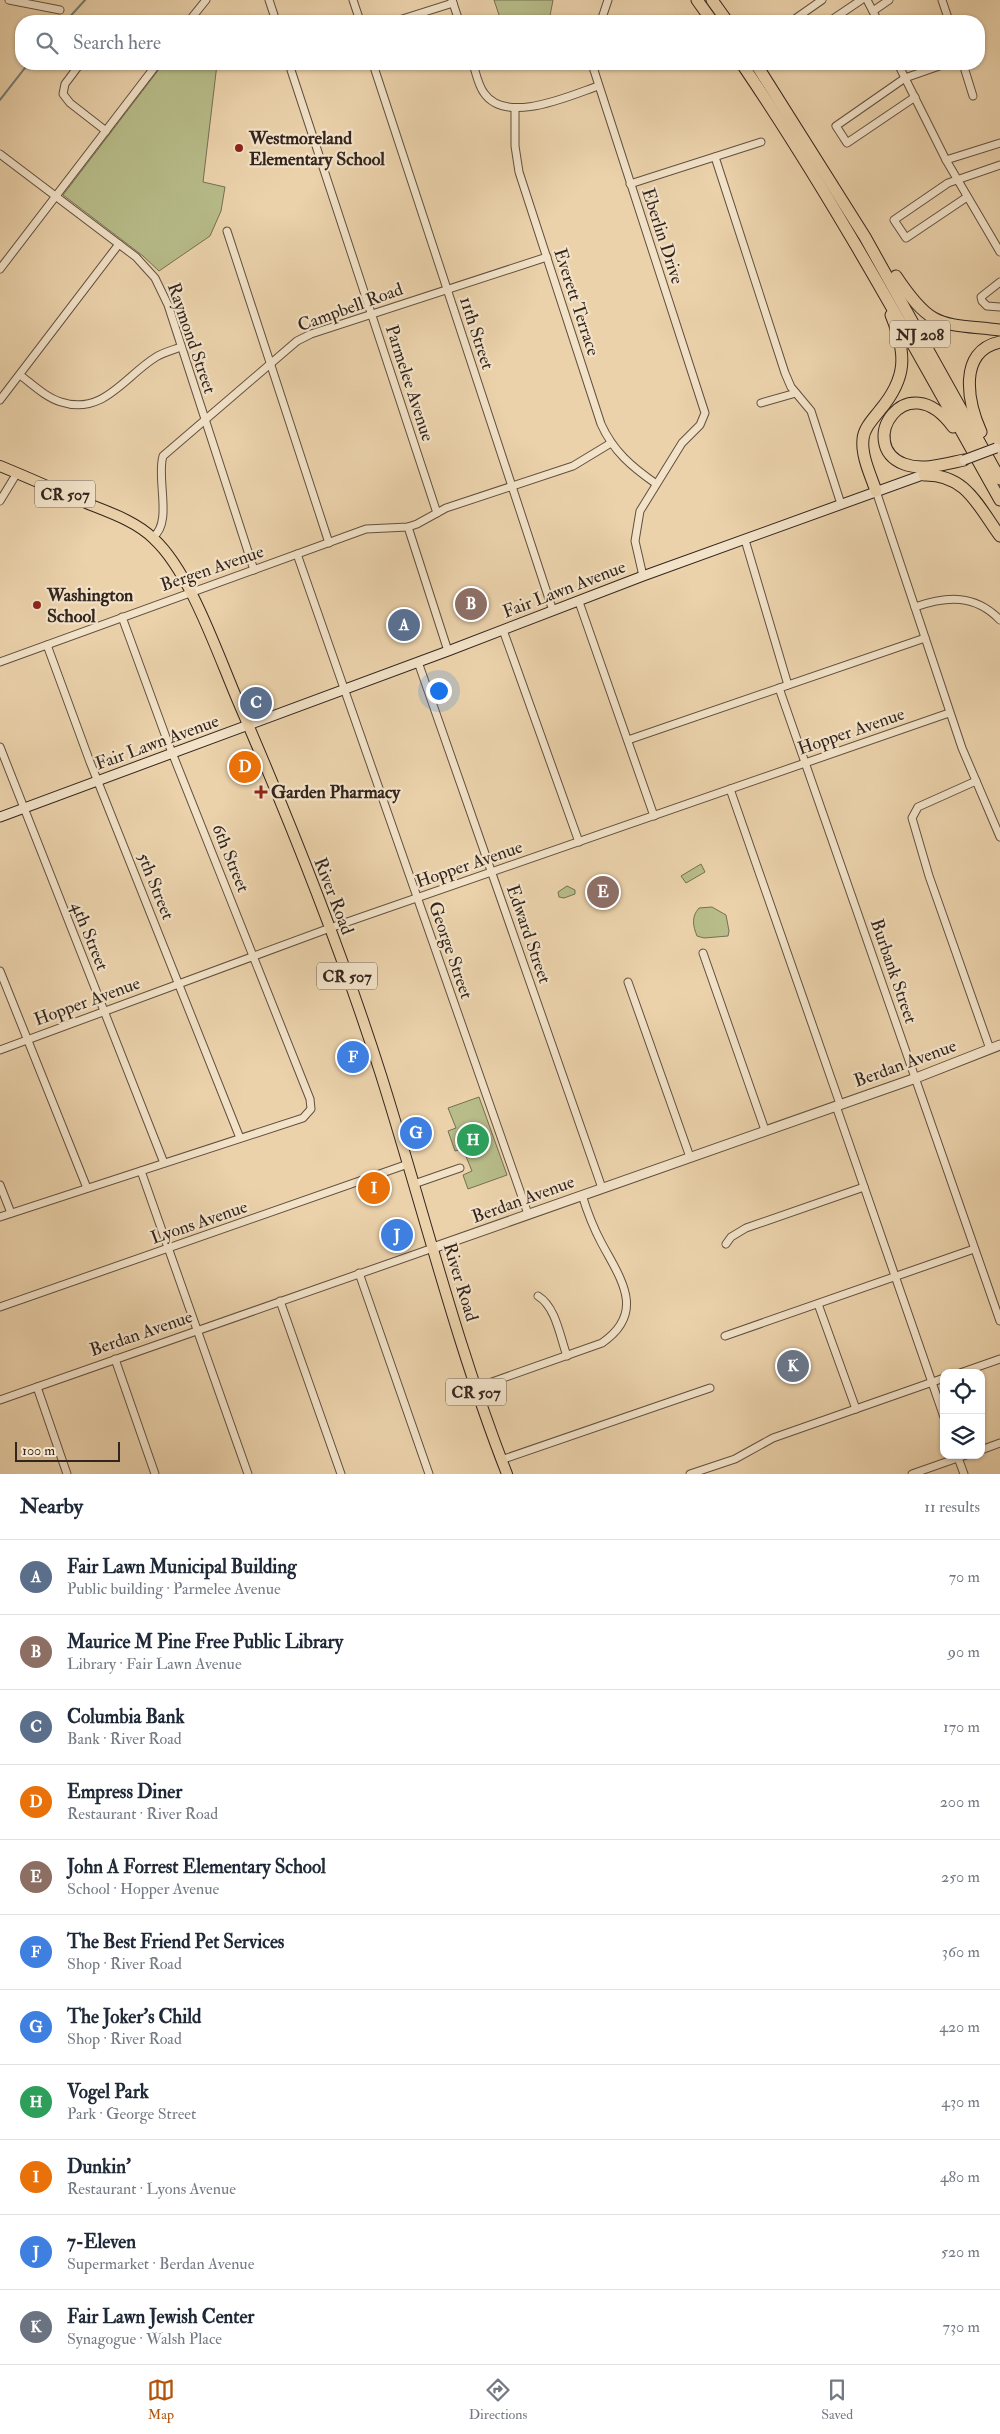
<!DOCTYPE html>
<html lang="en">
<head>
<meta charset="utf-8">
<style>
  :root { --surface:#fff; --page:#f6f6f7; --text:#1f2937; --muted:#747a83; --line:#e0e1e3; --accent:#b45309 }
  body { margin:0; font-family:"IM FELL Double Pica",serif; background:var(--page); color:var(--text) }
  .controls { position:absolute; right:15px; bottom:15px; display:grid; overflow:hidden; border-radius:10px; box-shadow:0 1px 4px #0004 }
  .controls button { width:45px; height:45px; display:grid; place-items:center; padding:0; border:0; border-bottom:1px solid var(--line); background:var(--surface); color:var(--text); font:25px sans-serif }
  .scale { position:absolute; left:15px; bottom:12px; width:105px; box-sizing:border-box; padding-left:5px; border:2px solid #33241d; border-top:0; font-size:14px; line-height:18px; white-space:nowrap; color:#33241d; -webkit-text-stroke:4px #f2e2c8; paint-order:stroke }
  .you { position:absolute; left:438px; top:690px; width:18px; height:18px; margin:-12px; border:4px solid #fff; border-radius:50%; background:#1a73e8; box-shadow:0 0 0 8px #1a73e833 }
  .badge { display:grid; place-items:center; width:32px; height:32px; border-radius:50%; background:var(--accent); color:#fff; font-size:16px; font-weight:700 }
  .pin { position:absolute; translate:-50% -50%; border:2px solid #fff; box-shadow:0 1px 5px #0006 }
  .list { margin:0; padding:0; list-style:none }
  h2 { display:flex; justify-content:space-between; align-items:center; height:65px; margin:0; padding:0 20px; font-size:21px }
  h2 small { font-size:16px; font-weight:400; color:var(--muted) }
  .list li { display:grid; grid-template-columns:32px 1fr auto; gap:15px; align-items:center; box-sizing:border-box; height:75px; padding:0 20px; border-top:1px solid var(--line) }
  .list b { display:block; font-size:19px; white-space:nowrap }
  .list p { margin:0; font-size:16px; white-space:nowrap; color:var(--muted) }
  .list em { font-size:16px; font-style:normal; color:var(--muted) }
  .icon { flex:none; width:28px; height:28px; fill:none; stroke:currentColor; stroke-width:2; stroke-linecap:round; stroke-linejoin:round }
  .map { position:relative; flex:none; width:1000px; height:1474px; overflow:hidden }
  .search { position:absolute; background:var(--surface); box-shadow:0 1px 4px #0004; left:15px; right:15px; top:15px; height:55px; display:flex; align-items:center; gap:12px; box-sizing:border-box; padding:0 18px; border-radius:20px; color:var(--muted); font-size:19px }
  .sheet { height:890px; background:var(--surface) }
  nav { display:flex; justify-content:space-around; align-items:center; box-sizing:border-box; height:70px; border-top:1px solid var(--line); background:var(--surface); font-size:14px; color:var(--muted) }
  nav a { display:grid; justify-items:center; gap:2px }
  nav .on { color:var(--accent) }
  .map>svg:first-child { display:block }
  .green { fill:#b7bc89; stroke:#757053 }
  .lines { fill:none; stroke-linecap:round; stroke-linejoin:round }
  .stream { stroke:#707c75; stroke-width:2 }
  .minor-casing { stroke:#615040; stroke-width:9 }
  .tertiary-casing { stroke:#615040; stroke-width:11 }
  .secondary-casing { stroke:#33241d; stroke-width:11 }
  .primary-casing { stroke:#33241d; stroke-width:12 }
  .trunk-casing { stroke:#33241d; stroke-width:13 }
  .minor { stroke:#f2e2c8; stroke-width:7 }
  .tertiary { stroke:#f2e2c8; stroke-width:9 }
  .secondary { stroke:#f2e2c8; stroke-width:9 }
  .primary { stroke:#ebd2ab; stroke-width:10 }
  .trunk { stroke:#ebd2ab; stroke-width:11 }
  .secondary-bridge-casing { stroke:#33241d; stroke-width:11; stroke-linecap:butt }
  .secondary-bridge { stroke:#f2e2c8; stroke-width:9 }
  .poi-dot { fill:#8f2418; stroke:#f2e2c8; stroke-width:2 }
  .labels { text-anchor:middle; stroke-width:4.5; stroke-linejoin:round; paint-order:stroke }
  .shield { fill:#f2e2c8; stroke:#6c5d50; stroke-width:1 }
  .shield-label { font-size:16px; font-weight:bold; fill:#33241d }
  .poi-label { font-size:18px; font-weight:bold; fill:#33241d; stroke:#f2e2c8; text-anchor:start }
  .street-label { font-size:18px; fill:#33241d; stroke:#f2e2c8 }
</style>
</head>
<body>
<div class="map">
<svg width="1000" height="1474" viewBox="0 0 1000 1474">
  <rect width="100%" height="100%" fill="#ebd2ab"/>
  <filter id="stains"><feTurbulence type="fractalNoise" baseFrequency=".004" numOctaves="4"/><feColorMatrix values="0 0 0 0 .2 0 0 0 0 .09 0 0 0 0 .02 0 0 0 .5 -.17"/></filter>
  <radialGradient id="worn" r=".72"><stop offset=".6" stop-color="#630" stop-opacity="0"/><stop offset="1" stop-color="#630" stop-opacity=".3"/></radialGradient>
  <!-- green -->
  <g class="green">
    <path d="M494 0H553L549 21H501Z"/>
    <path d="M163 64H217L203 182 225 187 221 211 210 236 159 271 143 256 63 195Z"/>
    <path d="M701 864 705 872 686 883 681 876Z"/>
    <path d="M567 886 575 890V894L564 898 559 897 558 892Z"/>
    <path d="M712 907 726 915 729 931 728 936 704 938 697 936C693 926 691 917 699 908Z"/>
    <path d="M479 1097 507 1175 468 1189 463 1175 472 1171 463 1149 455 1151 448 1131 456 1128 448 1108Z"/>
  </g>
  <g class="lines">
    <!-- stream -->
    <g class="stream">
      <path d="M66 21 85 0"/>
      <path d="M0 100 28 64"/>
    </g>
    <!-- minor casing -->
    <g class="minor-casing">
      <g id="minor">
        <path d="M9 0 60 10"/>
        <path d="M269 0 276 21"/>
        <path d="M353 0 360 21"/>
        <path d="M452 0 459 21"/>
        <path d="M867 0 878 21"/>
        <path d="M942 0 949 21"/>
        <path d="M873 11 889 0"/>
        <path d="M189 21 206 0"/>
        <path d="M396 21 453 3"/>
        <path d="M601 21 608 0"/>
        <path d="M792 21 822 0"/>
        <path d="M830 21 861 0"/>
        <path d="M80 64 65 84 63 94 70 103 106 131"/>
        <path d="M289 64 437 513"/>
        <path d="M373 64 553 611"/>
        <path d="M473 64C476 73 478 85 484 93 506 125 569 96 598 86"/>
        <path d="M592 64 705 413 700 425 682 443 640 511 635 541 643 576"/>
        <path d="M898 64 946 160 1000 252"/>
        <path d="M963 64 973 96"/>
        <path d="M915 97 847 143 836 126 905 78 945 64"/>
        <path d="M515 108V146L519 172 601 424C613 451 632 467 655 483"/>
        <path d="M0 154 136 257 155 278 168 305 254 570"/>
        <path d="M715 157 785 373 791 387 811 411 841 504"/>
        <path d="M946 160 1000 143"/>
        <path d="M630 184 761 142"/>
        <path d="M967 197 906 238 894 220 948 183 1000 165"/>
        <path d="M227 231 329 543"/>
        <path d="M0 269 157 64"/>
        <path d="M1000 282 981 297 982 301 987 306 1000 307"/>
        <path d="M20 375C32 384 45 397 61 402 103 416 125 376 156 357 164 352 173 350 181 347"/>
        <path d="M0 400 119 244"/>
        <path d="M761 403 796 393"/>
        <path d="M876 491 962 748 1000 837"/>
        <path d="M0 501 17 473"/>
        <path d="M408 527 448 651"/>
        <path d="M153 537C173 523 156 478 163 456L297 341 311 334 547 257"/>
        <path d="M745 540 788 685"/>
        <path d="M297 554 528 1214"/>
        <path d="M579 602 654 816"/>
        <path d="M915 607C947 596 975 594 1000 620"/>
        <path d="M503 630 579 842"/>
        <path d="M47 645 90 762 240 1138"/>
        <path d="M0 662 366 529 408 527 417 524 446 508 573 466 611 443"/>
        <path d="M418 662 602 1188"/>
        <path d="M779 688 1000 1321"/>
        <path d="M628 740 925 638"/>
        <path d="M0 747 164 1163"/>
        <path d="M976 781 918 807 912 818 929 876 990 1049"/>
        <path d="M730 789 840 1104"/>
        <path d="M703 953 765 1130"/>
        <path d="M0 971 87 1188"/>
        <path d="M628 982 690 1157"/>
        <path d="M0 1050 330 928 949 713"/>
        <path d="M836 1106 944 1417"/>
        <path d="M141 1171 248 1474"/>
        <path d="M414 1184 460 1168"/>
        <path d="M0 1185 11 1213"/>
        <path d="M0 1217 303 1118 311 1109 310 1099 167 740 122 617"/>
        <path d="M726 1244 731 1237 746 1228 864 1187"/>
        <path d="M359 1273 429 1474"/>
        <path d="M538 1296C556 1307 560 1337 567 1356"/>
        <path d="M280 1301 341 1474"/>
        <path d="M818 1304 856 1409"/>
        <path d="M0 1307 408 1164"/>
        <path d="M725 1336 974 1249"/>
        <path d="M115 1359 155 1474"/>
        <path d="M960 1373 1000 1359"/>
        <path d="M37 1387 67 1474"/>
        <path d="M475 1388 602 1343C647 1312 620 1278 601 1242 593 1227 587 1211 582 1195"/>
        <path d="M0 1400 433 1248"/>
        <path d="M981 1450 1000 1443"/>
        <path d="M957 1455 964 1474"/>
        <path d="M501 1460 710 1388"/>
        <path d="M690 1474 735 1459 773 1438 944 1378"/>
        <path d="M912 1474 966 1455"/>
      </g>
    </g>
    <!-- tertiary casing -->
    <g class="tertiary-casing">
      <path id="tertiary" d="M433 1248 916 1078 1000 1045"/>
    </g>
    <!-- secondary casing -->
    <g class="secondary-casing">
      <path id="secondary" d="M0 817 448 651 643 576 928 473"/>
    </g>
    <!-- primary casing -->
    <g class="primary-casing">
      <path id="primary" d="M0 466C27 477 54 489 81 501 105 511 135 520 154 539 191 573 219 658 240 706 292 826 341 949 381 1075 423 1208 456 1344 507 1474"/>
    </g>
    <!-- trunk casing -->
    <g class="trunk-casing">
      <g id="trunk">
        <path d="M697 0 712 21"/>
        <path d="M712 0 727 21"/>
        <path d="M742 64C837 204 917 352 1000 500"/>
        <path d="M756 64 865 237 1000 479"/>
        <path d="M896 276C932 330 940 323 1000 330"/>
        <path d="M953 427C906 363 855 445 904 464 923 471 945 464 964 460"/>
        <path d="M981 432C968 403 957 351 1000 342"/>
        <path d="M924 475C966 474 978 506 1000 536"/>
        <path d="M876 491C871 476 861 456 863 439 864 428 873 419 880 410 907 378 907 354 891 315"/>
      </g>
    </g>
    <!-- minor -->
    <use href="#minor" class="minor"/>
    <!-- tertiary -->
    <use href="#tertiary" class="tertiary"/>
    <!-- secondary -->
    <use href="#secondary" class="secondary"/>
    <!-- primary -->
    <use href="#primary" class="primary"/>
    <!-- trunk -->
    <use href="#trunk" class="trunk"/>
    <!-- secondary-bridge casing -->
    <g class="secondary-bridge-casing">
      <path id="secondary-bridge" d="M964 460 996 448"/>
    </g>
    <!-- secondary-bridge -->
    <use href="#secondary-bridge" class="secondary-bridge"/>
  </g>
  <!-- markers -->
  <g class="poi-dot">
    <circle cx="239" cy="148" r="5"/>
    <circle cx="37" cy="605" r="5"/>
    <path d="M258.5 784.5h5v5h5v5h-5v5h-5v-5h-5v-5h5z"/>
  </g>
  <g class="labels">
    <!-- shield labels -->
    <g class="shield">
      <rect x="890" y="320.5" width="60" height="27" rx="4"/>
      <rect x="35" y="480.5" width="60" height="27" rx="4"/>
      <rect x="317" y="962.5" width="60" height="27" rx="4"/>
      <rect x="446" y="1378.5" width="60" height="27" rx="4"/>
    </g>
    <g class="shield-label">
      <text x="920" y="340">NJ 208</text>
      <text x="65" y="500">CR 507</text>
      <text x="347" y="982">CR 507</text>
      <text x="476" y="1398">CR 507</text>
    </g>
    <!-- poi labels -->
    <g class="poi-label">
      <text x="249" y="144">Westmoreland<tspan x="249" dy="21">Elementary School</tspan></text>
      <text x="47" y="601">Washington<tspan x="47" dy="21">School</tspan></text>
      <text x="271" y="798">Garden Pharmacy</text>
    </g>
    <!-- street labels -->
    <g class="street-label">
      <text transform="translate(663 236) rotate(72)" y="6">Eberlin Drive</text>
      <text transform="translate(577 302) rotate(72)" y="6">Everett Terrace</text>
      <text transform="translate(350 307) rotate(-20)" y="6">Campbell Road</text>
      <text transform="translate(477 333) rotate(72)" y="6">11th Street</text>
      <text transform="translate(192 338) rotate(71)" y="6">Raymond Street</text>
      <text transform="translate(410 383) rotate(72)" y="6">Parmelee Avenue</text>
      <text transform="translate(212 568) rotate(-19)" y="6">Bergen Avenue</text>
      <text transform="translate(564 589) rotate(-21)" y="6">Fair Lawn Avenue</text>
      <text transform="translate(851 731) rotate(-19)" y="6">Hopper Avenue</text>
      <text transform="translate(157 742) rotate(-20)" y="6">Fair Lawn Avenue</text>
      <text transform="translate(231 858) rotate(68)" y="6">6th Street</text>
      <text transform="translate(469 864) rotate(-19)" y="6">Hopper Avenue</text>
      <text transform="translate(156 886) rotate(68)" y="6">5th Street</text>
      <text transform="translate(334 896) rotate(69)" y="6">River Road</text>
      <text transform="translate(529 934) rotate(71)" y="6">Edward Street</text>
      <text transform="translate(90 936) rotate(68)" y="6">4th Street</text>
      <text transform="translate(451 950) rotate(71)" y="6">George Street</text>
      <text transform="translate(894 971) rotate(71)" y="6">Burbank Street</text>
      <text transform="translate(87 1001) rotate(-20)" y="6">Hopper Avenue</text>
      <text transform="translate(905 1063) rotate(-20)" y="6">Berdan Avenue</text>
      <text transform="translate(523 1199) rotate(-20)" y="6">Berdan Avenue</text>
      <text transform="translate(199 1222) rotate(-19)" y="6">Lyons Avenue</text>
      <text transform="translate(461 1282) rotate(73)" y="6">River Road</text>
      <text transform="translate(141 1333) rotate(-19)" y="6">Berdan Avenue</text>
    </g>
  </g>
  <rect width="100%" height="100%" filter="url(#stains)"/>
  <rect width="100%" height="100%" fill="url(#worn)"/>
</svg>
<div class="controls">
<button><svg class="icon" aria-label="locate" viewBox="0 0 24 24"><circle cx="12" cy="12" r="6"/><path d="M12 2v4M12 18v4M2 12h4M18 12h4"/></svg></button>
<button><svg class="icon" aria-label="layers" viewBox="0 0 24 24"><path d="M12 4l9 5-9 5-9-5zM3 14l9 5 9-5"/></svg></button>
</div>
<div class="scale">100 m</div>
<div class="you"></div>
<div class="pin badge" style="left:404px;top:625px;background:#5c6f8a">A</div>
<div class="pin badge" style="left:471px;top:604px;background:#8d6e63">B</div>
<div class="pin badge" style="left:256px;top:703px;background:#5c6f8a">C</div>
<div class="pin badge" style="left:245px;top:767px;background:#e8710a">D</div>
<div class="pin badge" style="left:603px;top:892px;background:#8d6e63">E</div>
<div class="pin badge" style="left:353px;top:1057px;background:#3f7fe0">F</div>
<div class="pin badge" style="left:416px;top:1133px;background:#3f7fe0">G</div>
<div class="pin badge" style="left:473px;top:1140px;background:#2e9e5b">H</div>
<div class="pin badge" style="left:374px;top:1188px;background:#e8710a">I</div>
<div class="pin badge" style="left:397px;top:1235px;background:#3f7fe0">J</div>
<div class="pin badge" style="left:793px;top:1366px;background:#6b7280">K</div>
<div class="search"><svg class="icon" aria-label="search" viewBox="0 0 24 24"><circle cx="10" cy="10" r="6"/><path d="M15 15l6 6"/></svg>Search here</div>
</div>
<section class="sheet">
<h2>Nearby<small>11 results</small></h2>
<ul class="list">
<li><span class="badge" style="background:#5c6f8a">A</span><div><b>Fair Lawn Municipal Building</b><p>Public building · Parmelee Avenue</p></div><em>70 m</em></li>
<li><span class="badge" style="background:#8d6e63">B</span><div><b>Maurice M Pine Free Public Library</b><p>Library · Fair Lawn Avenue</p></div><em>90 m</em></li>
<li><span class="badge" style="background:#5c6f8a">C</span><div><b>Columbia Bank</b><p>Bank · River Road</p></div><em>170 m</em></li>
<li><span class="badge" style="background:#e8710a">D</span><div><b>Empress Diner</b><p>Restaurant · River Road</p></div><em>200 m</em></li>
<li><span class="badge" style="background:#8d6e63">E</span><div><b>John A Forrest Elementary School</b><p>School · Hopper Avenue</p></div><em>250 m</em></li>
<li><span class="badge" style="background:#3f7fe0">F</span><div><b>The Best Friend Pet Services</b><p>Shop · River Road</p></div><em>360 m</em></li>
<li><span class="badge" style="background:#3f7fe0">G</span><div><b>The Joker's Child</b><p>Shop · River Road</p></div><em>420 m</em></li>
<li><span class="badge" style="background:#2e9e5b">H</span><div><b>Vogel Park</b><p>Park · George Street</p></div><em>430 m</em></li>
<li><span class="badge" style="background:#e8710a">I</span><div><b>Dunkin'</b><p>Restaurant · Lyons Avenue</p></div><em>480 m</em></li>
<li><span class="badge" style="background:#3f7fe0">J</span><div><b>7-Eleven</b><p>Supermarket · Berdan Avenue</p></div><em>520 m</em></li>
<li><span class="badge" style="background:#6b7280">K</span><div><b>Fair Lawn Jewish Center</b><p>Synagogue · Walsh Place</p></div><em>730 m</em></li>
</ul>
</section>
<nav>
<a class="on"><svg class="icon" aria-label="map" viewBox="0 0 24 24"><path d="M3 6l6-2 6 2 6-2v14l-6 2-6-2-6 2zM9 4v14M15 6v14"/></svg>Map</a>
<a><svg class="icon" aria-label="directions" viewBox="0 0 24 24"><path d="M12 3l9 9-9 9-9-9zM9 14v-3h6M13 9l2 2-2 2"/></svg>Directions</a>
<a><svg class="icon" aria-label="saved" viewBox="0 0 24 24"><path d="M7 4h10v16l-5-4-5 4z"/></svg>Saved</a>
</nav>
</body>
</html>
